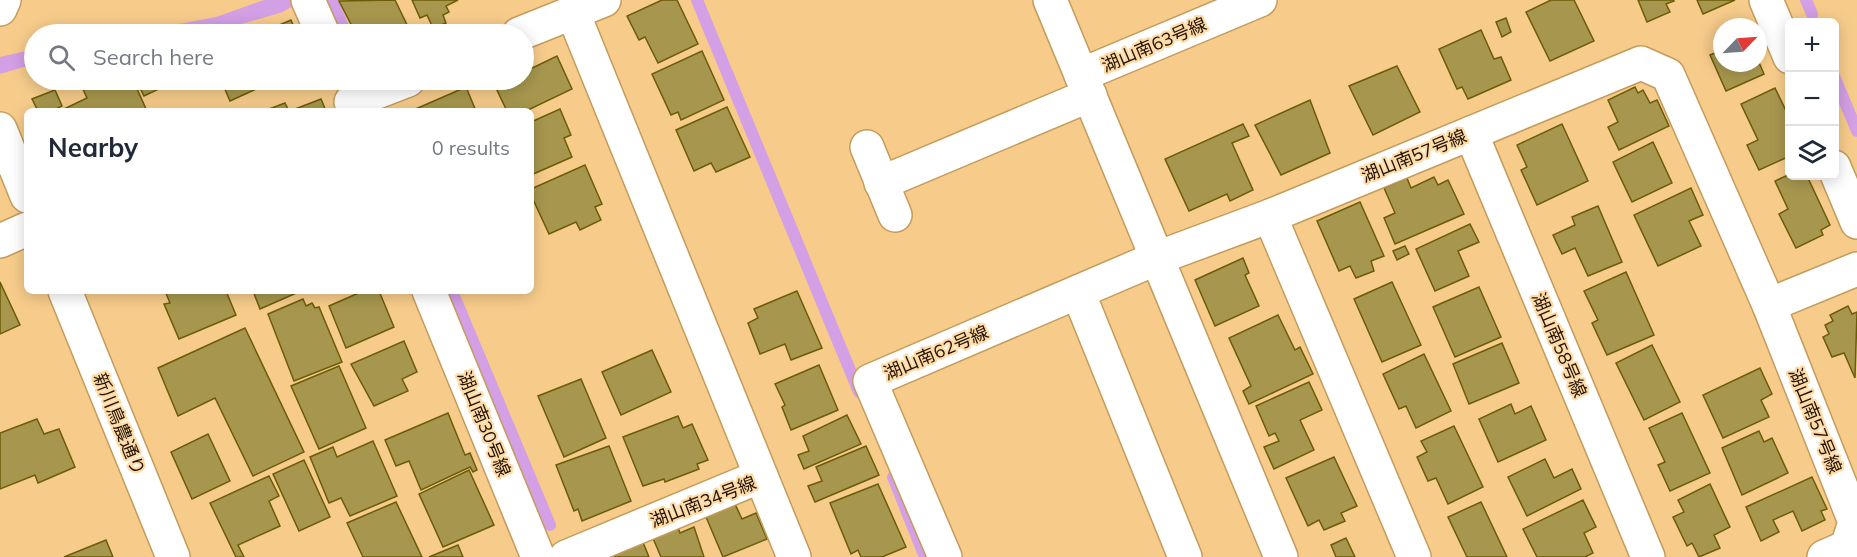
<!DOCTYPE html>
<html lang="en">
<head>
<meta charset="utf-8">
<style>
  :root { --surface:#fff; --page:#f6f6f7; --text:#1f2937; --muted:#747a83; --line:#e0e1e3 }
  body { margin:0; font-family:Mulish,"Noto Sans JP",sans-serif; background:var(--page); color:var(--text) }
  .controls { position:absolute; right:18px; top:18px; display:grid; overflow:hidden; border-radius:9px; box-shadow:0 3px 15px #0003 }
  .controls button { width:54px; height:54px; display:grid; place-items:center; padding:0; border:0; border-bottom:2px solid var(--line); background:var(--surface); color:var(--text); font:30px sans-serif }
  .compass { position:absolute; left:1713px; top:18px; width:54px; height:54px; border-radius:50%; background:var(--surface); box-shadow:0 3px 15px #0003; rotate:65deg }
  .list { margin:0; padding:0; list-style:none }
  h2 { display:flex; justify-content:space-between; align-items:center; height:78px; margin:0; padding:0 24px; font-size:26px }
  h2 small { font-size:20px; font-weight:400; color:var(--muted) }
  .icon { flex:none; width:33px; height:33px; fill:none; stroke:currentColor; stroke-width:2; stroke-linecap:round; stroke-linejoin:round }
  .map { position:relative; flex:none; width:1857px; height:557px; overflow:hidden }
  .search { position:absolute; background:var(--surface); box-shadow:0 3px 15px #0003; left:24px; top:24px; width:510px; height:66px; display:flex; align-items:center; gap:15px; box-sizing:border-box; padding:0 21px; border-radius:33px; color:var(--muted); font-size:22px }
  .panel { position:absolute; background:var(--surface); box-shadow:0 3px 15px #0003; left:24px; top:108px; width:510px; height:186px; border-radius:9px }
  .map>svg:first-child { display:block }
  .water { fill:#d39fe5 }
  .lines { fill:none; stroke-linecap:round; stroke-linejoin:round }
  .stream { stroke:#d39fe5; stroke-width:12 }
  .building { fill:#a7974e; stroke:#6c5c06; stroke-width:1.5 }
  .minor-casing { stroke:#c49b5b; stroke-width:36 }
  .minor { stroke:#fff; stroke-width:33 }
  .labels { text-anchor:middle; stroke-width:4.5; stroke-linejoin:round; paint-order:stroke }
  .street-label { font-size:18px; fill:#201100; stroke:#fedba7 }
</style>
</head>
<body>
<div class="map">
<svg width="1857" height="557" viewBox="0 0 1857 557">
  <rect width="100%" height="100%" fill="#f7cc8b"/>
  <!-- water -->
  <g class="water">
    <path d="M264 0H302L283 12 207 34H125L216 17Z"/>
    <path d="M34 49V64L0 74V57Z"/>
  </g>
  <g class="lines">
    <!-- stream -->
    <g class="stream">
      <path d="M332 0 346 34"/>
      <path d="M697 0 859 392"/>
      <path d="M1806 0 1812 14"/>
      <path d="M1834 76 1857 131"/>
      <path d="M452 291 550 525"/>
      <path d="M893 477 925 557"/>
    </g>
  </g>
  <!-- building -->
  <g class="building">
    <path d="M395 0 409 29 398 34H356L339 1Z"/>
    <path d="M412 0H458L446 6 449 12 443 15 446 23 433 28 427 15 420 18Z"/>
    <path d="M662 0H677L698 44 658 63 645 37 639 40 627 16Z"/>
    <path d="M1551 0H1574L1594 41 1550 61 1526 12Z"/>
    <path d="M1638 0H1673L1674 1 1666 4 1670 12 1647 22Z"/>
    <path d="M1697 0H1735L1703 14Z"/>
    <path d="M1506 18 1511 32 1502 37 1496 22Z"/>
    <path d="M291 20 297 34H258Z"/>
    <path d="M1481 30 1494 59 1501 57 1511 80 1468 99 1462 87 1457 89 1439 49Z"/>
    <path d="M1722 50V63H1758V60L1764 74 1726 91 1710 55Z"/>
    <path d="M702 51 724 100 681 120 678 112 671 115 652 74Z"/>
    <path d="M557 56 572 89 526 111H507L495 86 507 80H524V72Z"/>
    <path d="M1397 66 1420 112 1373 135 1349 86Z"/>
    <path d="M88 80H133L147 111H60L87 98 80 83Z"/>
    <path d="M136 80H157L161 88 144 96Z"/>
    <path d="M221 80H276L230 101Z"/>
    <path d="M466 87 476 111H411Z"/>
    <path d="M1635 87 1638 93 1643 90 1650 103 1657 100 1669 126 1619 150 1608 127 1618 122 1608 100Z"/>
    <path d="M1775 88 1790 119V156L1759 170 1747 145 1758 140 1741 104Z"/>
    <path d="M55 90 62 106 52 111H38L32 99Z"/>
    <path d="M321 99 326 111H290Z"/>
    <path d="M1310 100 1330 153 1281 175 1255 125Z"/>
    <path d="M285 103 289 111H264Z"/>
    <path d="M727 107 750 157 716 172 711 163 694 171 676 130Z"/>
    <path d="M560 109 571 135 564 138 572 157 531 175V122Z"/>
    <path d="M1243 124 1249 136 1232 143 1253 190 1230 201 1227 194 1189 211 1165 159Z"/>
    <path d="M1562 124 1588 181 1537 205 1521 170 1527 167 1517 145Z"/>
    <path d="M1653 142 1672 183 1632 202 1613 162Z"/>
    <path d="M585 165 602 204 595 207 601 220 580 230 576 222 549 234 531 195V189Z"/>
    <path d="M1790 174 1807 176 1830 225 1821 230 1823 235 1796 248 1779 214 1788 209 1775 181Z"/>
    <path d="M1434 177 1438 185 1448 180 1464 214 1395 244 1384 218 1395 213 1384 188 1407 178 1411 188Z"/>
    <path d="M1691 188 1703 215 1689 221 1701 246 1658 266 1634 215Z"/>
    <path d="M1360 202 1384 256 1371 261 1374 271 1356 278 1350 266 1339 271 1317 221Z"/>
    <path d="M1598 206 1622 262 1588 276 1575 248 1562 254 1553 235 1575 225 1572 217Z"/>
    <path d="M1470 224 1479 242 1458 251 1469 276 1435 291 1416 249Z"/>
    <path d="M1405 246 1409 254 1397 260 1393 251Z"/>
    <path d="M1243 258 1249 273 1245 275 1259 306 1215 326 1195 280Z"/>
    <path d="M1626 272 1654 335 1607 355 1592 323 1598 320 1584 291Z"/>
    <path d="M0 282 20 325 0 334Z"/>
    <path d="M1392 282 1421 345 1382 362 1354 299Z"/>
    <path d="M1479 287 1501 337 1455 357 1433 307Z"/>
    <path d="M165 291H226L236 315 179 339 164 304 170 303Z"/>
    <path d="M253 291H301L260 309Z"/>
    <path d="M363 291H379L394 327 346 348 329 306Z"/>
    <path d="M797 291 822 348 791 360 785 344 760 354 748 323 758 318 754 309Z"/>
    <path d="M303 299 306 306 312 303 315 308 319 307 342 362 294 381 268 314Z"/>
    <path d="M1848 306 1852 314 1857 312 1855 378 1844 353 1832 357 1823 337 1829 334 1825 325 1833 321 1830 315Z"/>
    <path d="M1278 315 1295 350 1300 347 1313 374 1249 404 1243 391 1251 386 1229 338Z"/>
    <path d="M245 328 304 452 253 476 215 398 178 416 158 368Z"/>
    <path d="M404 341 417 372 402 379 408 391 374 406 351 364Z"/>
    <path d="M1502 343 1519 383 1469 404 1453 364Z"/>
    <path d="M1652 345 1680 402 1644 420 1616 363Z"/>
    <path d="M652 350 671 392 621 415 602 372Z"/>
    <path d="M1424 354 1451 411 1416 428 1406 406 1399 409 1383 374Z"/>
    <path d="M819 365 838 410 791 430 782 407 785 405 775 384Z"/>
    <path d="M339 366 366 428 319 449 291 386Z"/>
    <path d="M1760 368 1772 394 1761 400 1769 417 1723 438 1703 395Z"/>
    <path d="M581 379 606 438 564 457 538 396Z"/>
    <path d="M1309 382 1322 410 1300 420 1314 450 1274 469 1264 447 1279 441 1275 433 1269 436 1256 406Z"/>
    <path d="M1511 404 1515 414 1531 406 1546 440 1498 462 1479 419Z"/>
    <path d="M448 413 465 455 470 453 477 470 473 472 470 467 421 490 409 461 396 466 385 440Z"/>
    <path d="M1682 413 1710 473 1670 491 1658 465 1665 462 1649 428Z"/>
    <path d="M847 415 861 444 804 469 798 455 809 451 803 436Z"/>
    <path d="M678 416 683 428 692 424 708 460 697 464 699 469 665 482 664 479 643 486 623 437Z"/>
    <path d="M37 419 44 434 59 429 75 467 38 483 35 475 0 489V433Z"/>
    <path d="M1454 426 1483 487 1448 504 1436 478 1428 481 1417 457 1427 452 1421 441Z"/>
    <path d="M1759 431 1764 442 1772 438 1788 473 1742 495 1722 448Z"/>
    <path d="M208 434 230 481 192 499 171 452Z"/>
    <path d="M373 441 397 496 350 516 341 498 329 503 310 457 333 447 337 457Z"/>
    <path d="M609 446 631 501 582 521 578 509 574 511 556 465Z"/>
    <path d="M866 446 879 475 815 502 808 486 822 481 816 467Z"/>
    <path d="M1334 457 1357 506 1341 513 1345 521 1324 530 1319 520 1308 526 1286 478Z"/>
    <path d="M1545 459 1554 478 1572 469 1581 489 1527 516 1508 477Z"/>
    <path d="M304 460 330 517 299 531 273 474Z"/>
    <path d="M469 470 494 525 443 547 419 494Z"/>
    <path d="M269 476 279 496 269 501 280 526 238 545 244 557H236L210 503Z"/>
    <path d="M1812 477 1827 509 1821 511 1825 520 1802 531 1793 511 1773 520 1779 532 1761 541 1746 507Z"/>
    <path d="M878 484 906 547 882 557H861L858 550 851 554 830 503Z"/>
    <path d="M1710 484 1730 527 1714 535 1720 548 1699 557 1692 543 1687 546 1673 517 1684 512 1678 500Z"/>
    <path d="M1583 500 1596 527 1584 533 1593 553 1585 557H1537L1523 529Z"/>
    <path d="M396 502 422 557H363L347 523Z"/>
    <path d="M1481 502 1507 557H1467L1448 517Z"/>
    <path d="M735 504 742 519 756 513 767 539 723 557 706 517Z"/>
    <path d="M677 525 680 533 694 527 704 557H661L652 536Z"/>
    <path d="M1346 538 1355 557H1336L1331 545Z"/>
    <path d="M106 540 113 557H64Z"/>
    <path d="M642 540 649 557H600Z"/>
    <path d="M458 545 463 557H429Z"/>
  </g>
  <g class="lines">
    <!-- minor casing -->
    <g class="minor-casing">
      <g id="minor">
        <path d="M308 0 323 34"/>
        <path d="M1766 0 1790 57"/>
        <path d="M0 9 4 0"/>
        <path d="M573 13 761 476"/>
        <path d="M519 34 604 0"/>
        <path d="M1081 75 1260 0"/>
        <path d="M351 102 408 80"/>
        <path d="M0 129 27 196"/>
        <path d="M1471 133 1648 557"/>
        <path d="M867 147 895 215"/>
        <path d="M1834 167 1857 222"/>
        <path d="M881 183 1090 95"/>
        <path d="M1270 216 1157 258 1281 557"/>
        <path d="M0 241 27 229"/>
        <path d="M65 291 173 557"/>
        <path d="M429 291 538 557"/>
        <path d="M1078 292 1185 557"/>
        <path d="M1769 305 1857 269"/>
        <path d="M566 557 761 476 794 557"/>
        <path d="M945 557 870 381 1157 258 1050 0"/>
        <path d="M1414 557 1270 216 1641 63 1668 75 1769 305 1855 522 1847 547 1824 557"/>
      </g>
    </g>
    <!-- minor -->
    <use href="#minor" class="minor"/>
  </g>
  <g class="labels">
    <!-- street labels -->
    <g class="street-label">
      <text transform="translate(1154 45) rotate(-23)" y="6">湖山南63号線</text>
      <text transform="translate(1414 156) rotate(-22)" y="6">湖山南57号線</text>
      <text transform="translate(1559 345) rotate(67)" y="6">湖山南58号線</text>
      <text transform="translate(936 353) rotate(-23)" y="6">湖山南62号線</text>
      <text transform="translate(1815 421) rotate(68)" y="6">湖山南57号線</text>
      <text transform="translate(119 424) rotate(68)" y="6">新川鳥農通り</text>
      <text transform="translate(484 424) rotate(68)" y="6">湖山南30号線</text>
      <text transform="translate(703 502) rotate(-21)" y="6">湖山南34号線</text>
    </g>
  </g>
</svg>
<div class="controls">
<button>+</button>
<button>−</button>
<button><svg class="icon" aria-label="layers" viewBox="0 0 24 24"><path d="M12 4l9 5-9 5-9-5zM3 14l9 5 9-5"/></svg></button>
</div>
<svg class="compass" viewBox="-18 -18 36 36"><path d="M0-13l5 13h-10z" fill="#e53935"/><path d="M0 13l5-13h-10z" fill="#747a83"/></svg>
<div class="search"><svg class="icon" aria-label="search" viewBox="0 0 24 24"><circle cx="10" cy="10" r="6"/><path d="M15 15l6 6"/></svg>Search here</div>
<section class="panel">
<h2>Nearby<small>0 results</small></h2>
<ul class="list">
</ul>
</section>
</div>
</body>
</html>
